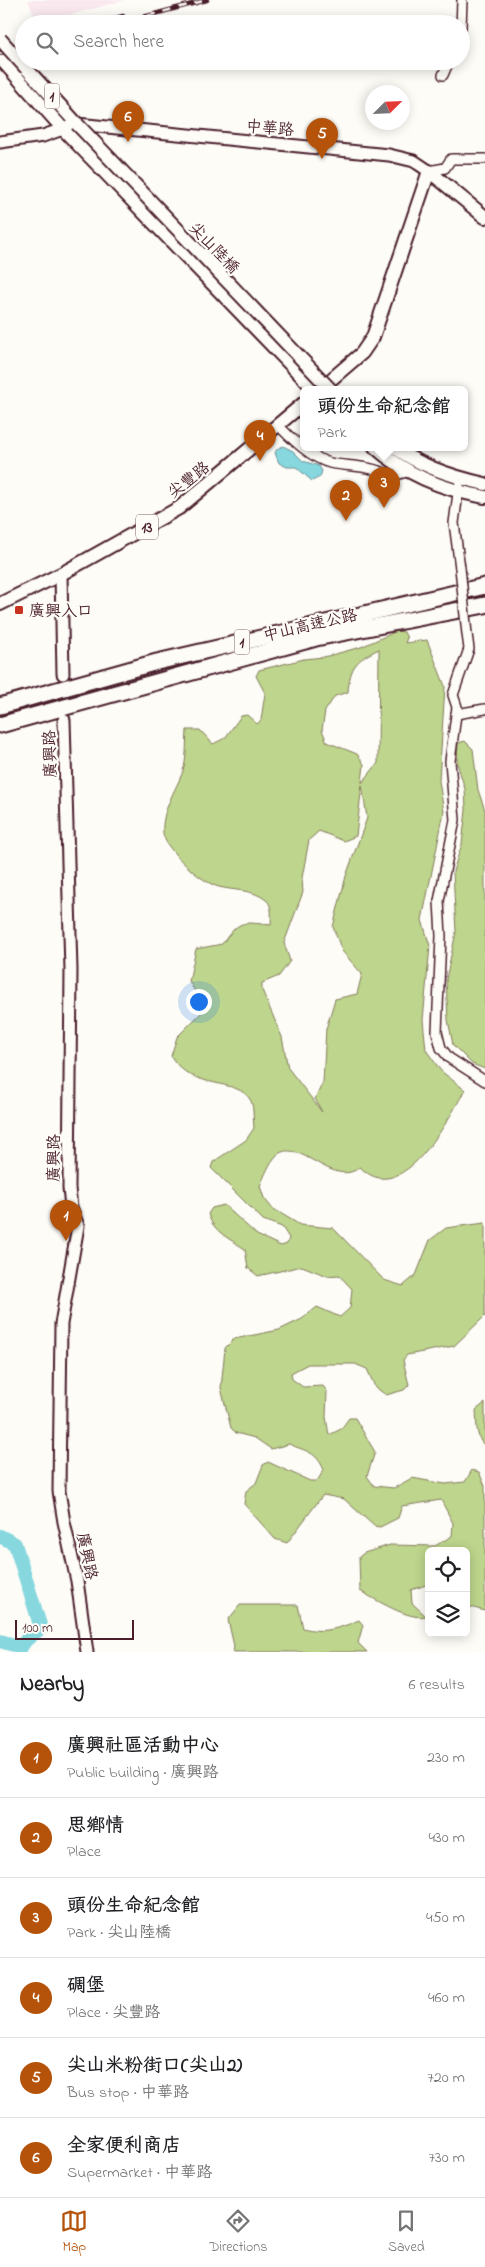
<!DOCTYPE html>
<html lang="en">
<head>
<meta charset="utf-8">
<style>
  :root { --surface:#fff; --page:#f6f6f6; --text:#202124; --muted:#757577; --line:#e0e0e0; --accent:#b45309 }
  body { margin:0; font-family:"Indie Flower","LXGW WenKai TC",sans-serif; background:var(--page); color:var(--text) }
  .controls { position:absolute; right:15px; bottom:15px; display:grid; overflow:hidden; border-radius:8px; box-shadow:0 2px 12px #0003 }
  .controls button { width:45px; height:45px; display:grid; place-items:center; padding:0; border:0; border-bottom:1px solid var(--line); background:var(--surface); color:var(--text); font:25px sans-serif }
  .compass { position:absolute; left:365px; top:85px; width:45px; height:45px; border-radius:50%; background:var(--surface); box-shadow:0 2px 12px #0003; rotate:66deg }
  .scale { position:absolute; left:15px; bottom:12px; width:119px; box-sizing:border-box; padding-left:5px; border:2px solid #4a1f2b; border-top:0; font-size:14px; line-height:18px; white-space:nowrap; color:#4a1f2b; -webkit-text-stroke:4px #fdfcf7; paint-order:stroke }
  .you { position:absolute; left:198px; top:1001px; width:18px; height:18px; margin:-12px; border:4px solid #fff; border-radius:50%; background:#1a73e8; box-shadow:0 0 0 8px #1a73e833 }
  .badge { display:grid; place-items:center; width:32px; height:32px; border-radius:50%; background:var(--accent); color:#fff; font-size:16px; font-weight:700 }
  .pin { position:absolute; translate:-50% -41px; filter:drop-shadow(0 1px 2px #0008) }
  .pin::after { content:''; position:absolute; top:26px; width:18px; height:15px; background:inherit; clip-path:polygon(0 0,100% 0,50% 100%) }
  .popup { position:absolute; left:300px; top:386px; width:168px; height:65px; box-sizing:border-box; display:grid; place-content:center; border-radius:8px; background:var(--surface); filter:drop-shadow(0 1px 4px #0005); font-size:16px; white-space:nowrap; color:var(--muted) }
  .popup b { font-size:19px; color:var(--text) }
  .popup::after { content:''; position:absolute; left:50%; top:100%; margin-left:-10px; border:10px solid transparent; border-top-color:var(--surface) }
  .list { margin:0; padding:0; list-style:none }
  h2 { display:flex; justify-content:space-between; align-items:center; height:65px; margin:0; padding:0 20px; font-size:21px }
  h2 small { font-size:16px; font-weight:400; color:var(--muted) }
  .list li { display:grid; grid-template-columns:32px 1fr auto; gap:15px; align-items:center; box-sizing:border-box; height:80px; padding:0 20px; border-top:1px solid var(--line) }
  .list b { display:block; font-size:19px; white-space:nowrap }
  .list p { margin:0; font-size:16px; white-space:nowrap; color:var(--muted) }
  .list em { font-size:16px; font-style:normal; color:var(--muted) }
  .icon { flex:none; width:28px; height:28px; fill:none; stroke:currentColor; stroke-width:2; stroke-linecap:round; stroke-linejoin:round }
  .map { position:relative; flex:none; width:485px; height:1652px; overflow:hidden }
  .search { position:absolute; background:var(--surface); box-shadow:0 2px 12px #0003; left:15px; right:15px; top:15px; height:55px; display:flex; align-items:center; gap:12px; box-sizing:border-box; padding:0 18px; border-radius:28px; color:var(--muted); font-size:19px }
  .sheet { height:545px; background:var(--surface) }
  nav { display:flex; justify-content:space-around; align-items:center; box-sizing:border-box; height:70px; border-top:1px solid var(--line); background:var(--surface); font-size:14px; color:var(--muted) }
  nav a { display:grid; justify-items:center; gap:2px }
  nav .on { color:var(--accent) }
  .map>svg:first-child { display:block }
  .built { fill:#f9e9ef }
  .green { fill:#bdd58c; stroke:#847a5c; fill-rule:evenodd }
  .water { fill:#86d7de; stroke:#6e8d96 }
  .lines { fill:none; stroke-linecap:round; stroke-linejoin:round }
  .river { stroke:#86d7de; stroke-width:14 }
  .street-casing { stroke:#4a1f2b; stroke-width:12 }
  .secondary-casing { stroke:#4a1f2b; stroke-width:15 }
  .primary-casing { stroke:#4a1f2b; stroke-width:16 }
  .highway-casing { stroke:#4a1f2b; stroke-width:19 }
  .street { stroke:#fdfcf7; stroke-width:9 }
  .secondary { stroke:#fdfcf7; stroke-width:11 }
  .primary { stroke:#fdfcf7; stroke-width:12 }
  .highway { stroke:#fdfcf7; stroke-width:15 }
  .rail-casing { stroke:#4a1f2b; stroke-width:4.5 }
  .rail { stroke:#fdfcf7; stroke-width:2.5; stroke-dasharray:8; stroke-linecap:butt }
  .street-bridge-casing { stroke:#4a1f2b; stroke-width:12; stroke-linecap:butt }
  .primary-bridge-casing { stroke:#4a1f2b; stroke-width:16; stroke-linecap:butt }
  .street-bridge { stroke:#fdfcf7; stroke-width:9 }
  .primary-bridge { stroke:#fdfcf7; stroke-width:12 }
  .poi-dot { fill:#c8321e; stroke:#fdfcf7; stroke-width:2 }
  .labels { text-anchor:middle; stroke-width:4.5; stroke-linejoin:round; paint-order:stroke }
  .shield { fill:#fdfcf7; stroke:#806168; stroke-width:1 }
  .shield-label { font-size:15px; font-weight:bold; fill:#4a1f2b }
  .street-label { font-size:16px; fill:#4a1f2b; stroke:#fdfcf7 }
  .poi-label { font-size:16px; fill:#4a1f2b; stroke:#fdfcf7; text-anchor:start }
</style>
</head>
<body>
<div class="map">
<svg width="485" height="1652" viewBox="0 0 485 1652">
  <rect width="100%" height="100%" fill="#fdfcf7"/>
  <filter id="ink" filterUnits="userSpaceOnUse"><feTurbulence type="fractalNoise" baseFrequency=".02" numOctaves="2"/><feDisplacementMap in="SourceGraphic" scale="10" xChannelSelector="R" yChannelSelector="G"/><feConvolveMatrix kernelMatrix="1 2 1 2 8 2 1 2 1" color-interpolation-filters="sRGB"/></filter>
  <g filter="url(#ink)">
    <!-- built -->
    <path class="built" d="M28 0H125L37 24Z"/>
    <!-- green -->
    <g class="green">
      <path d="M397 631 404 632 407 638 405 643 427 640 445 686 439 781 444 812 422 920 430 946 423 1020 426 1050 441 1071 465 1090C449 1118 402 1210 360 1167 334 1190 298 1136 277 1155 269 1163 265 1175 260 1186L264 1198 272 1208 300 1225 333 1228 384 1280 403 1286 416 1275 430 1240 446 1228 485 1223V1316L454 1346 407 1355 403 1360 409 1385 404 1390 386 1395 375 1387 367 1369 355 1364H308L291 1373 292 1379 303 1387 323 1386 327 1391 326 1417 329 1435 341 1429 349 1418H355L375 1452 367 1476 374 1486 394 1488 412 1478 445 1484 465 1482 472 1470 479 1472 485 1486V1611L466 1606V1551H429V1584L411 1590 412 1603 426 1616C409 1621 375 1599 360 1591L359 1557 364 1553 390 1545 435 1546 452 1536 453 1523 441 1500 402 1506 398 1518 380 1527 374 1526 344 1499 323 1495 287 1543 275 1539 244 1504 246 1491 256 1483 263 1465 268 1462 310 1481H317L324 1470C316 1451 307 1452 289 1444L271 1449 255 1438 236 1433 231 1428 221 1388 225 1348 234 1339 279 1330 302 1319 317 1307 340 1317 350 1308 352 1289 339 1275 327 1276 302 1266 258 1276 248 1268 245 1249C230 1239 213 1232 208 1214L212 1208 224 1205 257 1235 281 1246 287 1244 289 1238 282 1227 263 1220 211 1168 213 1162 246 1140 254 1128C253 1121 254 1108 251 1101 238 1076 191 1092 171 1056L177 1037 205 1009 189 981 196 949 222 944C240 919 242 922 271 925 271 917 273 905 266 900 253 889 234 891 219 887 202 883 165 850 163 833 161 811 176 790 183 771 187 759 186 742 187 730H200L213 744 225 738 241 716 247 715 257 724 261 720 265 693 256 676 259 670 304 659 324 657 361 647ZM379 649 378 763 362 783 364 764 357 754 327 742 322 730 325 711 335 696 348 692C350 666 356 660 379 649ZM362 785 367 818 346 876 333 927 342 951 362 974 357 994 335 999 326 1029 323 1082 315 1099 322 1112 288 1068 282 1037 262 990V983L279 976 290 961 284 943 303 892 302 878 309 840 319 831 344 841 356 836Z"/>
      <path d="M465 741 473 749 478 790 485 810V1069L472 1064 453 1045 448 1020 446 979 456 932 453 871 462 844 466 810 465 789 457 763 458 743Z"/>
      <path d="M485 1403V1446C475 1438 477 1421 476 1410Z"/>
      <path d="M240 1605H298L303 1628C324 1634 340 1628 359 1620L363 1625 358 1643 367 1652H233L234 1646 228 1620Z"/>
    </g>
    <!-- water -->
    <path class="water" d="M283 446 293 451 303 461 319 466 322 471 320 477 312 481 296 467H287L279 463 275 453 277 449Z"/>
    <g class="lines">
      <!-- river -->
      <path class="river" d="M0 1536 15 1544 41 1628 26 1640 21 1647 0 1641"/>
      <!-- street casing -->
      <g class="street-casing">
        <g id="street">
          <path d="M461 28 462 0"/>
          <path d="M443 75 449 61"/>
          <path d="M429 171 445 168 451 159H485"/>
          <path d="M277 424C289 437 313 459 330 463 343 466 358 465 372 469 389 473 390 479 408 471"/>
          <path d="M459 486 454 523 460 568"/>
          <path d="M467 634 469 649 453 695 457 707 450 761 455 820 439 901 441 936 437 1032 441 1048 449 1058 485 1081"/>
          <path d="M456 714 485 709"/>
        </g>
      </g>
      <!-- secondary casing -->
      <g class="secondary-casing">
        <g id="secondary">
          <path d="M0 142 43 136 77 124 389 155 414 161 429 171"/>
          <path d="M61 574 63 674"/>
          <path d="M64 720 71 970 69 1188 71 1207 78 1226 61 1324 59 1491 64 1522 77 1581 87 1652"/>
        </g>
      </g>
      <!-- primary casing -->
      <g class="primary-casing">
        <g id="primary">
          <path d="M0 58 63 129 314 389"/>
          <path d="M26 68 77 124"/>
          <path d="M320 389 362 353 373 337 429 171 485 217"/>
          <path d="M375 447C405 474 445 490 485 497"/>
          <path d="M394 447C421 467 453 477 485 484"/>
          <path d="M0 604 61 574 179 508 304 403"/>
        </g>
      </g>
      <!-- highway casing -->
      <g class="highway-casing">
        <g id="highway">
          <path d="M0 706 157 662 485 586"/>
          <path d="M0 725 316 638 485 605"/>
        </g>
      </g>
      <!-- street -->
      <use href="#street" class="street"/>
      <!-- secondary -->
      <use href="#secondary" class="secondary"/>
      <!-- primary -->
      <use href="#primary" class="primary"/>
      <!-- highway -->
      <use href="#highway" class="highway"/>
      <!-- rail casing -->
      <g class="rail-casing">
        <g id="rail">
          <path d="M95 24 123 16"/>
          <path d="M117 24 207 0"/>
          <path d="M0 53 24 47"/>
        </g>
      </g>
      <!-- rail -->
      <use href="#rail" class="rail"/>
      <!-- street-bridge casing -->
      <g class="street-bridge-casing">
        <path id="street-bridge" d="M460 568 467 634"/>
      </g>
      <!-- primary-bridge casing -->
      <g class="primary-bridge-casing">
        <g id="primary-bridge">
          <path d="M0 39 26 68"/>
          <path d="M77 124 330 389"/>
        </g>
      </g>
      <!-- street-bridge -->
      <use href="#street-bridge" class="street-bridge"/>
      <!-- primary-bridge -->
      <use href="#primary-bridge" class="primary-bridge"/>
    </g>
  </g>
  <!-- markers -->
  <rect class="poi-dot" x="14" y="605" width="10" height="10" rx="2.5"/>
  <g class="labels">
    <!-- shield labels -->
    <g class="shield">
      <rect x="44.5" y="83.5" width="15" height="25" rx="4"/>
      <rect x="136" y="514.5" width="22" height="25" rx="4"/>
      <rect x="234.5" y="629.5" width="15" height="25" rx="4"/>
    </g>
    <g class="shield-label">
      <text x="52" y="101">1</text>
      <text x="147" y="532">13</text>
      <text x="242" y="647">1</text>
    </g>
    <!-- street labels -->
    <g class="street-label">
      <text transform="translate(270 127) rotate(5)" y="6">中華路</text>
      <text transform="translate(215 247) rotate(46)" y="6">尖山陸橋</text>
      <text transform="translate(188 479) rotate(-38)" y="6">尖豐路</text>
      <text transform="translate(310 624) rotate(-13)" y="6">中山高速公路</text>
      <text transform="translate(49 754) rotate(-92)" y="6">廣興路</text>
      <text transform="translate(53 1158) rotate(-90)" y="6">廣興路</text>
      <text transform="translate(88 1556) rotate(78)" y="6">廣興路</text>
    </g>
    <!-- poi labels -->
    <g class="poi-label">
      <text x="29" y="616">廣興入口</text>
    </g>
  </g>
</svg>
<div class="controls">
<button><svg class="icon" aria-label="locate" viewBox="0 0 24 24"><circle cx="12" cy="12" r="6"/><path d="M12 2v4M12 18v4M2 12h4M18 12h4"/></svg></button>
<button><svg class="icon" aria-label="layers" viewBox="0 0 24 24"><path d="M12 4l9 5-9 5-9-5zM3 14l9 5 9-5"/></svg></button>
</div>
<svg class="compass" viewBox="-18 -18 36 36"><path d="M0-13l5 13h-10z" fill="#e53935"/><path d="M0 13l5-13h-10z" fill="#757577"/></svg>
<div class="scale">100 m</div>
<div class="you"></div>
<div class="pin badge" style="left:66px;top:1241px">1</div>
<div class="pin badge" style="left:346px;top:521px">2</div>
<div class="pin badge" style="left:384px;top:508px">3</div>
<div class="popup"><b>頭份生命紀念館</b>Park</div>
<div class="pin badge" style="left:260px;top:461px">4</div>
<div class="pin badge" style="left:322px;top:159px">5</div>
<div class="pin badge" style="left:128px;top:142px">6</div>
<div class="search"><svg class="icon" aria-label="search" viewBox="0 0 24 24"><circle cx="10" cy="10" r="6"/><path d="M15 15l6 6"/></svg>Search here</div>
</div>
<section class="sheet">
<h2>Nearby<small>6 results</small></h2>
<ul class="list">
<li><span class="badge">1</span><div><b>廣興社區活動中心</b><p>Public building · 廣興路</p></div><em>230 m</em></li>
<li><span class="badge">2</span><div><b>思鄉情</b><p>Place</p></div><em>430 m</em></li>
<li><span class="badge">3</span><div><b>頭份生命紀念館</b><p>Park · 尖山陸橋</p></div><em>450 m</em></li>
<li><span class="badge">4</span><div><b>碉堡</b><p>Place · 尖豐路</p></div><em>460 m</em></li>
<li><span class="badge">5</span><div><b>尖山米粉街口(尖山2)</b><p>Bus stop · 中華路</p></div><em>720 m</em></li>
<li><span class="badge">6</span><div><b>全家便利商店</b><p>Supermarket · 中華路</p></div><em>730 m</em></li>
</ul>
</section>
<nav>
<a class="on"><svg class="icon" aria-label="map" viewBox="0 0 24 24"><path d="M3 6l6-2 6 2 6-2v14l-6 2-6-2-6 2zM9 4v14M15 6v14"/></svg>Map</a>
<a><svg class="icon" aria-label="directions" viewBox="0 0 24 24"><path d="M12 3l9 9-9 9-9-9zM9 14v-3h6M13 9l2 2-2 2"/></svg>Directions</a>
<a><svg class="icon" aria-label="saved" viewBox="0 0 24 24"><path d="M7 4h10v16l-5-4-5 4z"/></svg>Saved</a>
</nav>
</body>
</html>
